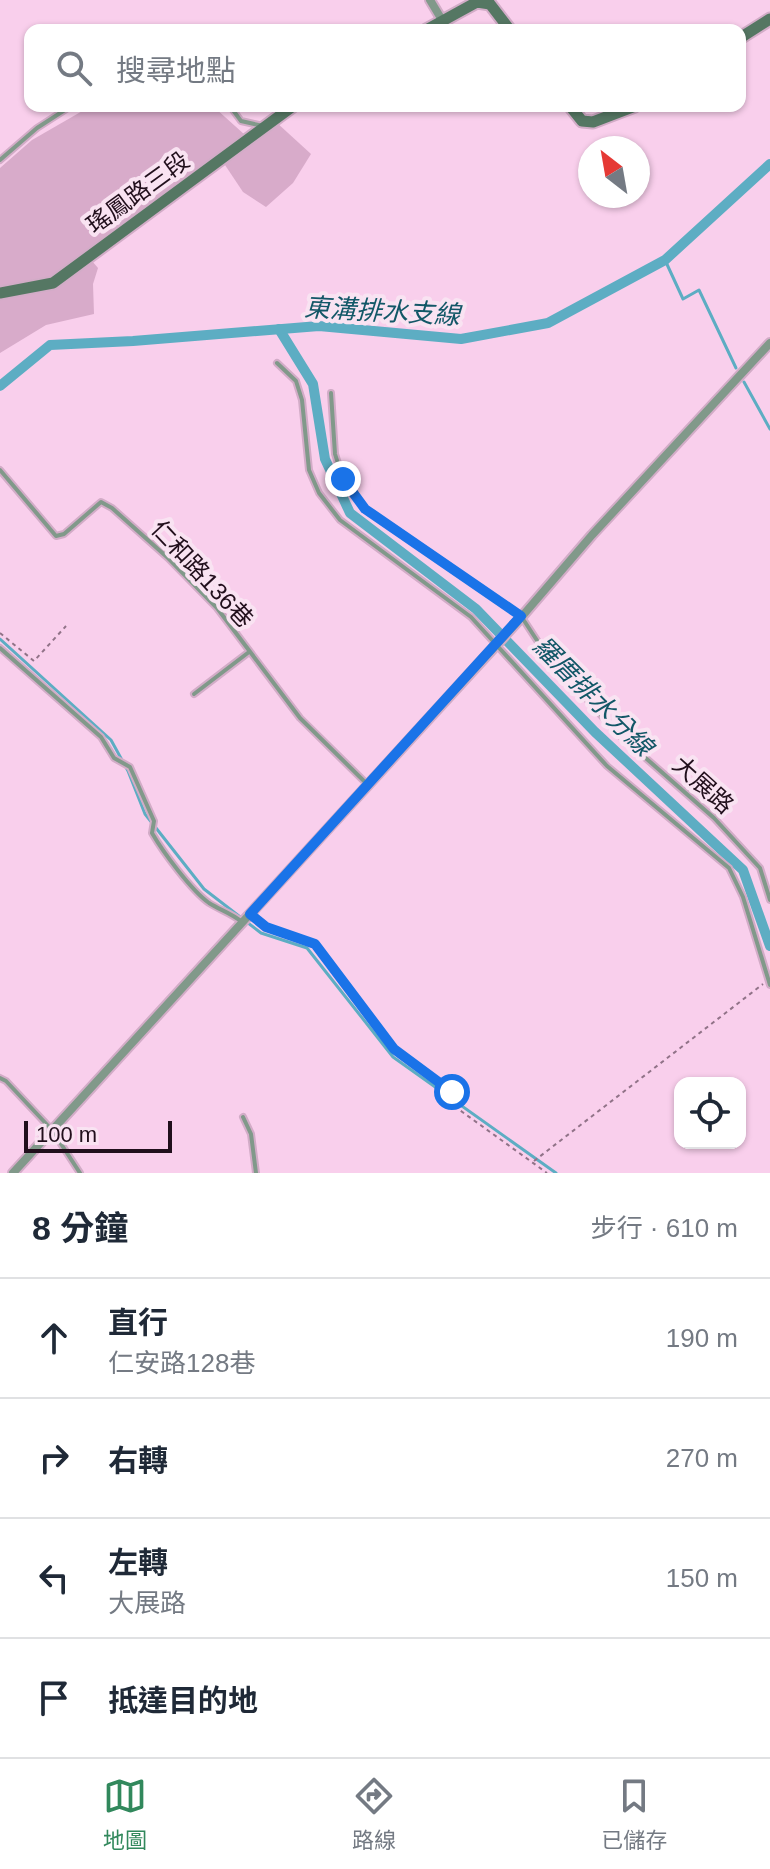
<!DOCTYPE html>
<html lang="zh-TW">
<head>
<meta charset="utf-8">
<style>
  :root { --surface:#fff; --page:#f6f6f7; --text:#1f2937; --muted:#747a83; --line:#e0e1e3; --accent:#31885c }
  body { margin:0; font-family:Arial,"Noto Sans TC",sans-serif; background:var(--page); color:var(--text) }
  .controls { position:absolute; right:24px; bottom:24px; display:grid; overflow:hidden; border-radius:16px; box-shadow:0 2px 6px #0004 }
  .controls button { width:72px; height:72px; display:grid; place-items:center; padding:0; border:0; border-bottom:2px solid var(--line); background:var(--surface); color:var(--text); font:40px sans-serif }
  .compass { position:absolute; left:578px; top:136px; width:72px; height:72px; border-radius:50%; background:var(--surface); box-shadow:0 2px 6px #0004; rotate:329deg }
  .scale { position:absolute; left:24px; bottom:20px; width:148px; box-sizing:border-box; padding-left:8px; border:4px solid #210f1c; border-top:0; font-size:22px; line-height:28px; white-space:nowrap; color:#210f1c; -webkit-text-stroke:6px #f9e3f2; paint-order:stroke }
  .stop { position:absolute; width:24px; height:24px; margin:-18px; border:6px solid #1a73e8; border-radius:50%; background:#fff }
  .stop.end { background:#1a73e8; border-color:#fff; box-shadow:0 2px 8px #0008 }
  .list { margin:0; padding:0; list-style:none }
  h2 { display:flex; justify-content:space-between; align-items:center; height:104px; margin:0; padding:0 32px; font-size:34px }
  h2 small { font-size:26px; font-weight:400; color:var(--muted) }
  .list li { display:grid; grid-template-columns:52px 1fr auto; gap:24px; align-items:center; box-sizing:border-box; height:120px; padding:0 32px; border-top:2px solid var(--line) }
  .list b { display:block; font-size:30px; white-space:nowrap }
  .list p { margin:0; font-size:26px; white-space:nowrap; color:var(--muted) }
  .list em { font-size:26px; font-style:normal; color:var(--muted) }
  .icon { flex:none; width:44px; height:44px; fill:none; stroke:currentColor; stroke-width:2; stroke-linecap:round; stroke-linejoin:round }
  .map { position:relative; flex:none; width:770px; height:1173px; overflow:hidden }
  .search { position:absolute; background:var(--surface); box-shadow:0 2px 6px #0004; left:24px; right:24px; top:24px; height:88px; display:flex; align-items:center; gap:20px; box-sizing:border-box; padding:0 28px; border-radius:16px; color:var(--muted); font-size:30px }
  .sheet { height:584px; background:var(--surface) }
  nav { display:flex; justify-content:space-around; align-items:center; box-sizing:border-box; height:112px; border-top:2px solid var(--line); background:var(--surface); font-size:22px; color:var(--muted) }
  nav a { display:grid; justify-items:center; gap:4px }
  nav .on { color:var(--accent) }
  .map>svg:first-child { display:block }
  .green { fill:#d8abca }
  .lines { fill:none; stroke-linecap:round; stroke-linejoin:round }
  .stream { stroke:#5dadc3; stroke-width:3 }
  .canal { stroke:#5dadc3; stroke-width:10 }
  .lane-casing { stroke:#d2acc7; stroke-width:8 }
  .street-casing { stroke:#d2acc7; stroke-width:12 }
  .secondary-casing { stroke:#d2acc7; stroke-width:15 }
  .path { stroke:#917388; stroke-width:2; stroke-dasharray:4 4; stroke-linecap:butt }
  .lane { stroke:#81998a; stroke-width:4 }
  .street { stroke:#81998a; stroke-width:8 }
  .secondary { stroke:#557763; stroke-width:11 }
  .route { stroke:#1a73e8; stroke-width:10 }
  .labels { text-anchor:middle; stroke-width:8; stroke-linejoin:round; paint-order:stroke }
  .street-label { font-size:24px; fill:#210f1c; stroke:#f9e3f2 }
  .water-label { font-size:26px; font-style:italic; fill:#125767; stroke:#f9e3f2 }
</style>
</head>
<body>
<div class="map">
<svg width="770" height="1173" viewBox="0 0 770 1173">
  <rect width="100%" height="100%" fill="#f9cfec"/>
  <!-- green -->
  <g class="green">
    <path d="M91 106H208L215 108 245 135 59 274 42 282 0 291V168L32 140Z"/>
    <path d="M276 122 311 154 293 183 266 207 243 192 223 162Z"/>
    <path d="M92 261 98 268 93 284 94 314 46 325 0 353V299L54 286Z"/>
  </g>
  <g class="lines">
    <!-- stream -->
    <g class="stream">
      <path d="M665 260 683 299 699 290 736 368"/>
      <path d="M744 382 770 429"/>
      <path d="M0 639 111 740 128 771 145 814 204 889 261 933 307 948 393 1057 556 1173"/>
    </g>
    <!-- canal -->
    <g class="canal">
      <path d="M279 329 313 384 325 459 350 513 476 609 595 732 743 870 770 946"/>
      <path d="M0 386 50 345 133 341 319 326 461 339 548 323 665 260 770 164"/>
    </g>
    <!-- lane casing -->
    <g class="lane-casing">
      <g id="lane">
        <path d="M230 106 241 121 263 126"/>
        <path d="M0 160 37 128 71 106"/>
        <path d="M277 363 296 381 302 400 309 470 319 493 340 520 471 617 607 766 729 868 743 897 770 985"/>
        <path d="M331 393 335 454 343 479 365 509 521 616 542 648 616 732 714 818 760 868 770 900"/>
        <path d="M0 470 56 536 64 534 101 502 112 508 168 558 217 608 300 718 367 784"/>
        <path d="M0 648 101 737 114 758 130 767 154 821 152 833C163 852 191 890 209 903 220 910 231 913 242 922"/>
        <path d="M194 694 249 652"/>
        <path d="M0 1078 6 1081 52 1130 80 1173"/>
        <path d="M243 1117 251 1134 256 1173"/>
      </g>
    </g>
    <!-- street casing -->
    <g class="street-casing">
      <g id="street">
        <path d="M430 0 442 20"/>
        <path d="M13 1173 518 621 592 535 770 343"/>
      </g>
    </g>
    <!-- secondary casing -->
    <g class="secondary-casing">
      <g id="secondary">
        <path d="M426 30 477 2 490 4 510 30"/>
        <path d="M740 38 770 19"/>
        <path d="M570 106 582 121 593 122 635 106"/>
        <path d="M0 293 53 283 293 106"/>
      </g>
    </g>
    <!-- path -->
    <g class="path">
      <path d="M0 633 34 661 66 626"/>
      <path d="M258 921 266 927 315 944 394 1049 452 1092 454 1106 547 1173"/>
      <path d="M534 1161 763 984"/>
    </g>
    <!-- lane -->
    <use href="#lane" class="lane"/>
    <!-- street -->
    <use href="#street" class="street"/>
    <!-- secondary -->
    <use href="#secondary" class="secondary"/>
  </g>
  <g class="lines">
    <!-- route -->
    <path class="route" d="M343 479 365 509 521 616 250 914 266 927 315 944 394 1049 452 1092"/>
  </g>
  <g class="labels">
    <!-- street labels -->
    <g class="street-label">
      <text transform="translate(138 193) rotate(-36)" y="8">瑤鳳路三段</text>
      <text transform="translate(202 574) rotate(47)" y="8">仁和路136巷</text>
      <text transform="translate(703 785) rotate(42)" y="8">大展路</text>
    </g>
    <!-- water labels -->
    <g class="water-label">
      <text transform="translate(382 311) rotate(3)" y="9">東溝排水支線</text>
      <text transform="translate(593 696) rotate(45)" y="9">羅厝排水分線</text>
    </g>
  </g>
</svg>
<div class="controls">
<button><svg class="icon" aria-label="locate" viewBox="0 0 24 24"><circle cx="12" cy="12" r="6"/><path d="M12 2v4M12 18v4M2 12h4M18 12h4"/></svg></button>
</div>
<svg class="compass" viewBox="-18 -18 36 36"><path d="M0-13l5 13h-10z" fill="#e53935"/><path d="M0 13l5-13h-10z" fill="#747a83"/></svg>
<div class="scale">100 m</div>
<div class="stop" style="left:452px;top:1092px"></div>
<div class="stop end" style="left:343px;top:479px"></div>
<div class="search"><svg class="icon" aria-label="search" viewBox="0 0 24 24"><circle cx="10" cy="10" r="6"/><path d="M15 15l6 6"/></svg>搜尋地點</div>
</div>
<section class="sheet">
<h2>8 分鐘<small>步行 · 610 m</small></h2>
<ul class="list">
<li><svg class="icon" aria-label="ahead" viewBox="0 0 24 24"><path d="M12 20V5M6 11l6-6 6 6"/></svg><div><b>直行</b><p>仁安路128巷</p></div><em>190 m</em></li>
<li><svg class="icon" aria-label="right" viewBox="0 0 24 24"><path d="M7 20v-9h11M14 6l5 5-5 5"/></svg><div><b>右轉</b></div><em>270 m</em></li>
<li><svg class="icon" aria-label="left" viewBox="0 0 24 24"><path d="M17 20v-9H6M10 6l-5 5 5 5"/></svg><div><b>左轉</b><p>大展路</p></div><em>150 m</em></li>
<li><svg class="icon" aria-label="arrive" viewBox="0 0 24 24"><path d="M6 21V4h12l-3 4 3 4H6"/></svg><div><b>抵達目的地</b></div></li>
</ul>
</section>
<nav>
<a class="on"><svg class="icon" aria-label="map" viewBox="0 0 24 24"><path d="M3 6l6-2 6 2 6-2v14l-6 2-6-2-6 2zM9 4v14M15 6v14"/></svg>地圖</a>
<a><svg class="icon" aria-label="directions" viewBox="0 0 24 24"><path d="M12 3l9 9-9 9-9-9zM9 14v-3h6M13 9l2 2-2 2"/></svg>路線</a>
<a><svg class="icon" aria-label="saved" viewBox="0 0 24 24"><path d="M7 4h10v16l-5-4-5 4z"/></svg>已儲存</a>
</nav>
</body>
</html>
